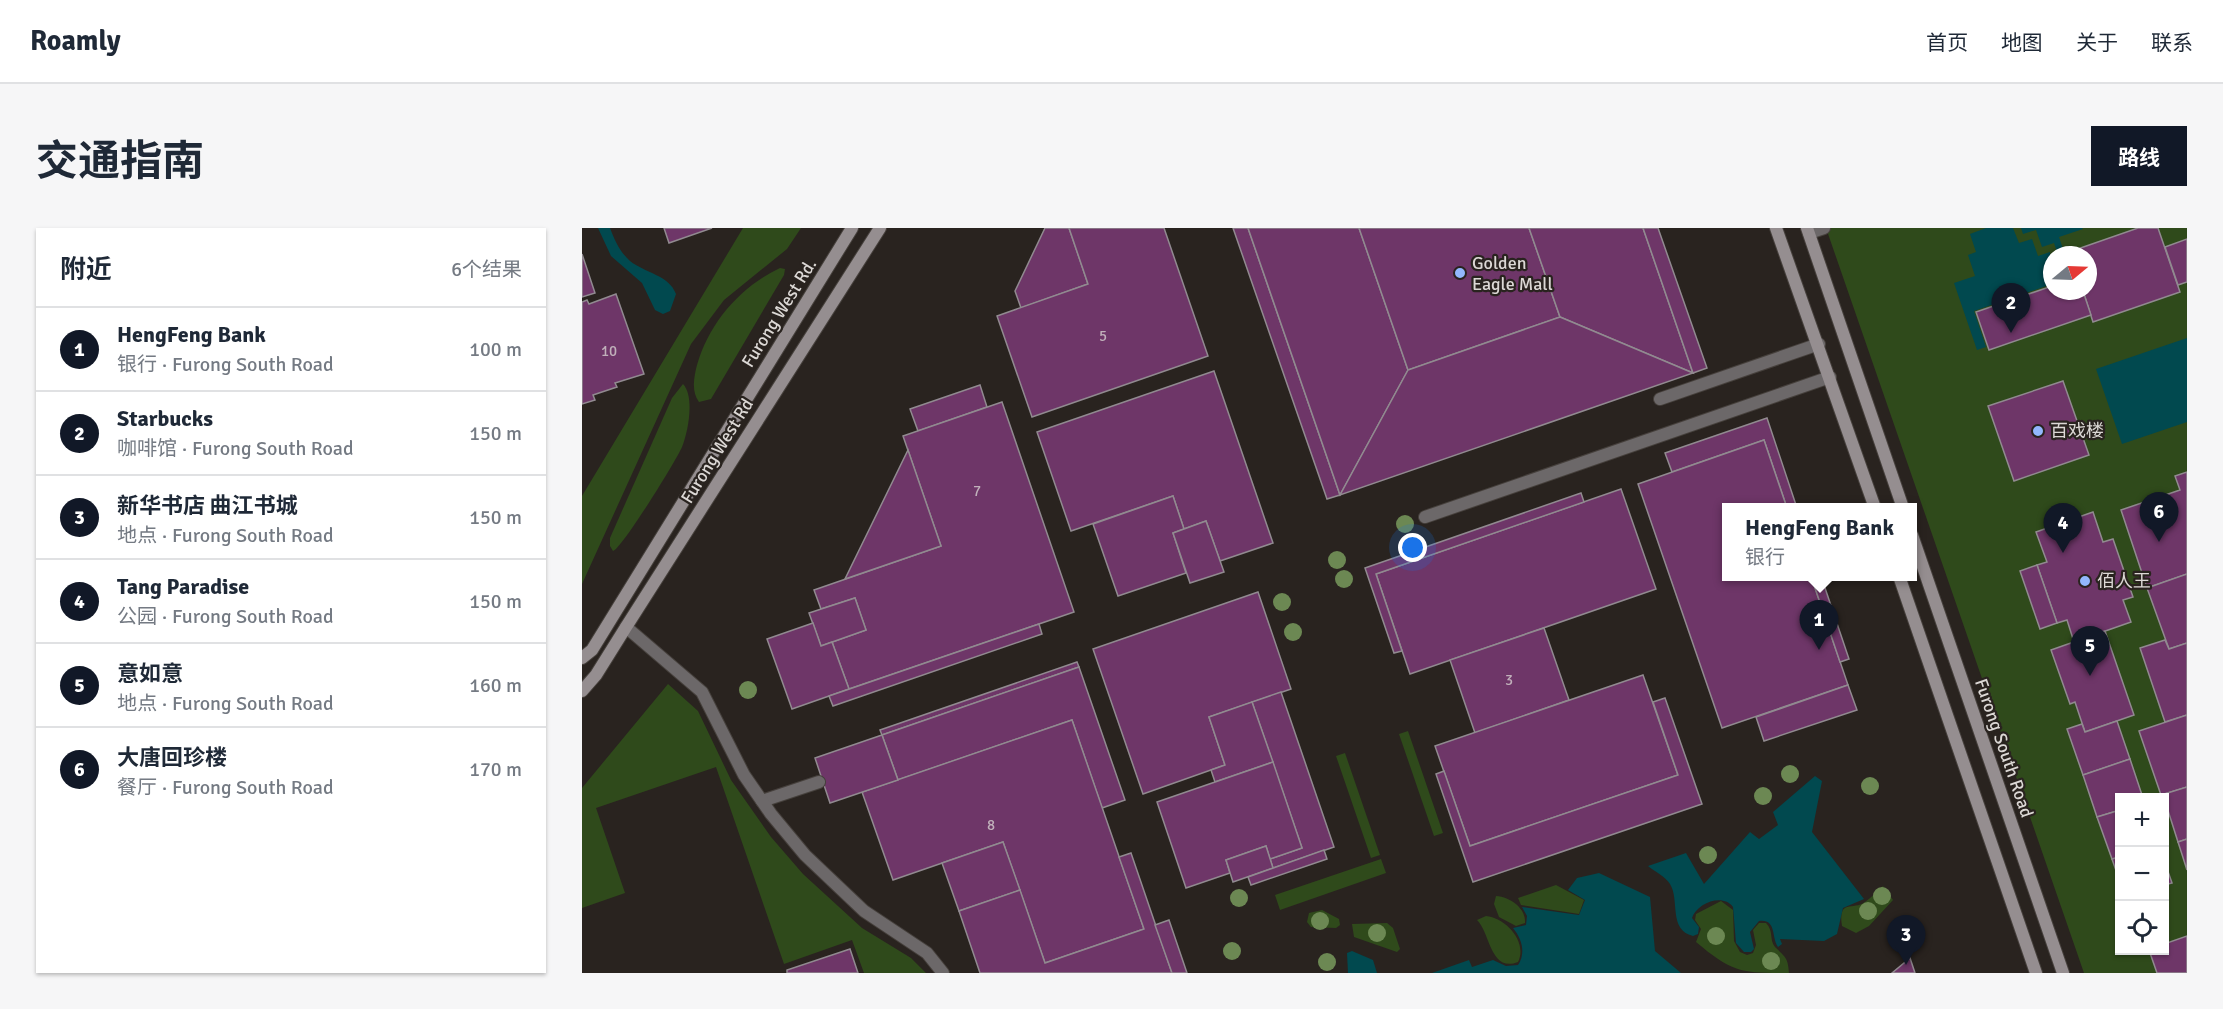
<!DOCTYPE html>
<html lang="zh">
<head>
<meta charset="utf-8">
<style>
  :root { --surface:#fff; --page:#f6f6f7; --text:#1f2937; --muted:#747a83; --line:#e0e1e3; --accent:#111827 }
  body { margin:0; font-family:Signika,"Noto Sans SC",sans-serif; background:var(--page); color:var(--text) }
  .controls { position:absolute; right:18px; bottom:18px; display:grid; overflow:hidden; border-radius:0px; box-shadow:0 2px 4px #0004 }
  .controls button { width:54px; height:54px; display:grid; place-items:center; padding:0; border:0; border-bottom:2px solid var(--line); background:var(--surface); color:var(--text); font:30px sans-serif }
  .compass { position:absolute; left:1461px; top:18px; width:54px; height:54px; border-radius:50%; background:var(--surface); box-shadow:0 2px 4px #0004; rotate:71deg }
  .you { position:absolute; left:831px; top:320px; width:21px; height:21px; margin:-15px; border:4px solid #fff; border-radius:50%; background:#1a73e8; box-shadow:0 0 0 9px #1a73e833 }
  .badge { display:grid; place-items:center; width:39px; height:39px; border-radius:50%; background:var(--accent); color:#fff; font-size:20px; font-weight:700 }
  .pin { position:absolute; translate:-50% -50px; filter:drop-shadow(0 2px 3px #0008) }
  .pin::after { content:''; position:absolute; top:32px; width:21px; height:18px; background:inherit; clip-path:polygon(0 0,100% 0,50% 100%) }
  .popup { position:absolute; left:1140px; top:275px; width:195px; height:78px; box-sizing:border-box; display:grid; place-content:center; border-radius:0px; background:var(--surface); filter:drop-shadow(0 2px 4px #0005); font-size:20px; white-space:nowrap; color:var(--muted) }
  .popup b { font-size:22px; color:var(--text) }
  .popup::after { content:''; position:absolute; left:50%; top:100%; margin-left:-12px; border:12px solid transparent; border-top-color:var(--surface) }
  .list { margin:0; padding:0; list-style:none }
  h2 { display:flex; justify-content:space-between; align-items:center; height:78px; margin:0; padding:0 24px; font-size:26px }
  h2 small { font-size:20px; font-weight:400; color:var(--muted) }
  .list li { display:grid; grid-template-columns:39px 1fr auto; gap:18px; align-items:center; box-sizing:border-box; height:84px; padding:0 24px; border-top:2px solid var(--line) }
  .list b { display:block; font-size:22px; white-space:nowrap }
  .list p { margin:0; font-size:20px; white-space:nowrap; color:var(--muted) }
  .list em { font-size:20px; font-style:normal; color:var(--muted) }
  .icon { flex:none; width:33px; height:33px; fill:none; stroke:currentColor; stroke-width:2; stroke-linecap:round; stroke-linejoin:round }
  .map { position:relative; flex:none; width:1605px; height:745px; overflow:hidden; border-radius:0px }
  header { display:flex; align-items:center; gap:36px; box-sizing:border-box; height:84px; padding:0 30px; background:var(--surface); border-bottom:2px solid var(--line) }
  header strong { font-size:28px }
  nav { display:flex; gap:33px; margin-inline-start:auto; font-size:21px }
  .intro { display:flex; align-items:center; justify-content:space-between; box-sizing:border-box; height:144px; padding:0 36px }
  h1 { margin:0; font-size:42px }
  .button { padding:15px 27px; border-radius:0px; background:var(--accent); color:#fff; font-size:21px; font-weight:700 }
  main { display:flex; gap:36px; padding:0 36px }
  aside { flex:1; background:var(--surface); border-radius:0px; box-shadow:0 2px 4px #0004 }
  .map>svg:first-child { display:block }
  .green { fill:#2f4a1b; fill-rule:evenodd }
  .water { fill:#01494f }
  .building { fill:#6e3668; stroke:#918a90; stroke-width:1.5 }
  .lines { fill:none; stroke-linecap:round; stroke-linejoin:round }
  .lane-casing { stroke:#46403c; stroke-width:14 }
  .street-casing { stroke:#46403c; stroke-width:14 }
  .secondary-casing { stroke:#46403c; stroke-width:14 }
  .lane { stroke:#6c6869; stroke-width:12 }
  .street { stroke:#6c6869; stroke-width:12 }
  .secondary { stroke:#958e90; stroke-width:12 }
  .tree { fill:#6c8853 }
  .poi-dot { fill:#92b7fd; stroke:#29231f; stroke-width:2 }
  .labels { text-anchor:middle; stroke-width:4.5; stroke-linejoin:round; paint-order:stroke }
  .number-label { font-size:15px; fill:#c0b0ba }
  .poi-label { font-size:18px; fill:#dcd8d5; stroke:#29231f; text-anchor:start }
  .street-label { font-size:18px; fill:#dcd8d5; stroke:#29231f }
</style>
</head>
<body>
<header>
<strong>Roamly</strong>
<nav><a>首页</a><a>地图</a><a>关于</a><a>联系</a></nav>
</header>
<div class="intro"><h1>交通指南</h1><a class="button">路线</a></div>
<main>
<aside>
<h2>附近<small>6个结果</small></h2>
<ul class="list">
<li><span class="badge">1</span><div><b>HengFeng Bank</b><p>银行 · Furong South Road</p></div><em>100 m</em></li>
<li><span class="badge">2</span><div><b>Starbucks</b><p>咖啡馆 · Furong South Road</p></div><em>150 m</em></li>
<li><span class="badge">3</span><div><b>新华书店 曲江书城</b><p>地点 · Furong South Road</p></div><em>150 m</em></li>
<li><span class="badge">4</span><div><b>Tang Paradise</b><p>公园 · Furong South Road</p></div><em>150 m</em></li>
<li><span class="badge">5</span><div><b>意如意</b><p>地点 · Furong South Road</p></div><em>160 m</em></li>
<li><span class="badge">6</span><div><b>大唐回珍楼</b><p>餐厅 · Furong South Road</p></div><em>170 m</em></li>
</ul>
</aside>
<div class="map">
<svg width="1605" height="745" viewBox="0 0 1605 745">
  <rect width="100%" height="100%" fill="#29231f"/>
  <!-- green -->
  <g class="green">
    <path d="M161 0H219L205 21 142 72 109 116 0 356V268Z"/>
    <path d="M1244 0H1605V745H1502ZM1470 27H1506V63H1470ZM1538 570H1582V722H1538Z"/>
    <path d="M198 40 203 41 202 47 129 171 117 174C109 163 112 149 115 137 127 95 158 59 198 40Z"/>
    <path d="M101 156C113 169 106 204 100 219 94 233 40 320 31 323L28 318V310L90 170Z"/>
    <path d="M86 456 116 483 149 552 189 609 221 646 280 700 329 730 344 745H282L270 712 202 736 134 539 14 580 43 665 0 680V560Z"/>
    <path d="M826 503 861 605 852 608 817 506Z"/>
    <path d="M763 525 798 627 789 630 754 528Z"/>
    <path d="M799 631 804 645 698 682 693 667Z"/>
    <path d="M974 657 1002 672 997 686 939 677 936 670Z"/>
    <path d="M1301 658 1311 672 1287 698 1274 705 1260 698C1256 670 1271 683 1283 674 1289 670 1295 663 1301 658Z"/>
    <path d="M914 668C928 669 944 680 943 695L934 698 917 689 912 676Z"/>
    <path d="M1139 673 1151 682 1152 713 1158 724 1165 727 1171 725 1174 717 1171 702 1177 695H1184C1192 703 1187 712 1193 719 1203 729 1206 729 1207 745 1159 745 1151 745 1114 714L1119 701 1113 692 1114 686Z"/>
    <path d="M740 682 757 691 758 697 754 700 729 699 725 694 727 685Z"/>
    <path d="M904 688C924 690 946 714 936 734 908 745 908 704 895 692Z"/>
    <path d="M805 695 811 700 818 721 815 724 772 709 770 696Z"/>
  </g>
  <!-- water -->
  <g class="water">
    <path d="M16 0H28C33 13 38 24 48 33 63 45 87 47 94 66L88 83 81 86 73 82 60 55 29 28Z"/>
    <path d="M1404 0H1431L1437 15 1450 11 1456 28 1468 24 1470 56 1392 83 1404 119 1395 122 1372 55 1393 48 1386 27 1394 24 1388 6Z"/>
    <path d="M1439 0H1500L1501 1 1477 9 1483 27H1476L1472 15 1460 19 1454 2 1441 6Z"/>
    <path d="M1605 110V194L1540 216 1514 141Z"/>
    <path d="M1233 548 1240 553 1230 604 1282 671 1261 680 1255 706 1242 713 1198 711 1200 716 1196 719C1189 709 1195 691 1177 693L1168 704 1172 721 1169 724H1162L1154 715 1151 679C1141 665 1115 675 1110 690L1117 699 1116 706 1111 708C1086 702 1098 672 1088 656 1084 649 1072 643 1066 638L1104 625 1122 656 1168 604 1177 611 1196 597 1191 584Z"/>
    <path d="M1017 645 1068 669 1073 723 1099 745H850L887 732 890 739 911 732 924 738 936 737C944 725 940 711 931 700L944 697 945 688 940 679 997 687 1003 672 986 662 995 650Z"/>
    <path d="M770 723 791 732 795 745H766L765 725Z"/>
  </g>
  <!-- building -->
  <g class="building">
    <path d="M82 0H130L87 15Z"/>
    <path d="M463 0H487L506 56 439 80 433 63Z"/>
    <path d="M487 0H582L626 128 450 189 415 88 506 56Z"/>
    <path d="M651 0H666L758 267 745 271Z"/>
    <path d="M666 0H777L826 142 758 267Z"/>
    <path d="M777 0H947L978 89 826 142Z"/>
    <path d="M947 0H1061L1111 145 978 89Z"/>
    <path d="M1061 0H1076L1125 140 1111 145Z"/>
    <path d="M1556 0H1576L1598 64 1511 94 1501 63H1506V27H1488L1487 24Z"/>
    <path d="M1605 11V54L1596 57 1583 19Z"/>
    <path d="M0 26 13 65 0 69Z"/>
    <path d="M1470 58V63H1501L1509 87 1407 122 1394 84Z"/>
    <path d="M34 66 62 146 33 155 35 159 11 167 13 172 0 176V74L5 72 7 76Z"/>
    <path d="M978 89 1111 145 758 267 826 142Z"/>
    <path d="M632 143 691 315 638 333 624 293 602 301 591 268 489 303 455 204Z"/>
    <path d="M1481 153 1507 227 1432 253 1406 178Z"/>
    <path d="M398 157 405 179 336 203 328 181Z"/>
    <path d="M420 174 492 384 267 461 250 414 284 402 273 370 239 381 232 362 359 318 321 208Z"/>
    <path d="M1185 190 1215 280H1205L1182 212 1090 244 1083 225Z"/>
    <path d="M1182 212 1205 280H1144V348H1229L1266 457 1140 500 1056 256Z"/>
    <path d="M326 222 359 318 263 351Z"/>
    <path d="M1605 244V346L1565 360 1539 282 1598 262 1593 248Z"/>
    <path d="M1039 261 1074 361 828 446 794 346Z"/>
    <path d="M999 265 1002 274 794 346 820 423 812 425 783 340Z"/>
    <path d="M591 268 602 301 591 305 604 345 536 368 511 296Z"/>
    <path d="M1511 284 1521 314 1531 311 1551 369 1541 372 1549 394 1492 414 1485 392 1475 395 1455 337 1465 334 1454 304Z"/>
    <path d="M624 293 642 344 608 355 591 305Z"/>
    <path d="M1455 337 1475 395 1458 401 1438 343Z"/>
    <path d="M1605 346V415L1587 421 1565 360Z"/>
    <path d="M1229 348H1239L1267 431 1258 434Z"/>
    <path d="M676 364 709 461 627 489 643 537 561 566 511 421Z"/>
    <path d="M273 370 284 402 239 418 227 385Z"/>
    <path d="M231 395 239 418 250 414 267 461 210 481 185 411Z"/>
    <path d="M457 396 460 406 251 478 247 468Z"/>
    <path d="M962 400 987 472 893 505 868 432Z"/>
    <path d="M1523 403 1552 487 1503 504 1493 474 1488 476 1469 422Z"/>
    <path d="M1583 412 1587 421 1605 415V487L1583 494 1558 420Z"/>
    <path d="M495 434 497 439 300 507 298 502Z"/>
    <path d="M497 439 543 572 520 580 490 492 316 552 300 507Z"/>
    <path d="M1061 447 1096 547 888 618 853 518Z"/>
    <path d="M1266 457 1275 482 1182 513 1174 489Z"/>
    <path d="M699 464 752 619 691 640 688 631 720 620 670 474Z"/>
    <path d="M1083 470 1120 576 891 654 854 546 862 543 888 618 1096 547 1071 474Z"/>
    <path d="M670 474 691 534 633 554 629 542 643 537 627 489Z"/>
    <path d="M1605 487V559L1579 567 1557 503Z"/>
    <path d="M490 492 562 701 463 735 421 614 311 652 280 564Z"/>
    <path d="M1535 493 1548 531 1501 547 1485 501 1500 496 1503 504Z"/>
    <path d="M300 507 316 552 248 575 233 530Z"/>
    <path d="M1548 531 1561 570H1538V582L1515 589 1501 547Z"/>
    <path d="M691 534 720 620 688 631 684 618 644 632 648 645 604 660 575 574Z"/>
    <path d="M1605 559V611L1596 614 1582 570 1579 567Z"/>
    <path d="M1538 582V629L1530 631 1515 589Z"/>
    <path d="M1605 611V642L1596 614Z"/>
    <path d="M421 614 438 662 377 683 360 635Z"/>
    <path d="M684 618 691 640 651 654 644 632Z"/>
    <path d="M742 622 745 631 669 657 666 649Z"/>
    <path d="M549 625 590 745H398L377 683 438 662 463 735 562 701 537 629Z"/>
    <path d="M1538 629V654L1530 631Z"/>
    <path d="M1582 632 1590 655 1582 657Z"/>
    <path d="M587 692 605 745H590L573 697Z"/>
    <path d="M1605 708V745H1575L1567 722H1582V716Z"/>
    <path d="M268 721 276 745H205V742Z"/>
    <path d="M1328 730 1333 745H1310Z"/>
  </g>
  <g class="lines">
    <!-- lane casing -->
    <g class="lane-casing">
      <g id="lane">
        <path d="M1227 5 1242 0"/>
        <path d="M1078 171 1237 116"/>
        <path d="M843 289 1248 149"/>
        <path d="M180 573 237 554"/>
      </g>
    </g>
    <!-- street casing -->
    <g class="street-casing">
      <path id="street" d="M44 399 120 464 162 547 189 586 223 627 282 683 345 725 361 745"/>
    </g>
    <!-- secondary casing -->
    <g class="secondary-casing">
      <g id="secondary">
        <path d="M1194 0 1293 280"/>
        <path d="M1225 0 1321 280"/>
        <path d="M1330 307 1481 745"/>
        <path d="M1317 348 1454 745"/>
        <path d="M0 430 10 422 270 0"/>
        <path d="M0 463 14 447 44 399 298 0"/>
      </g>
    </g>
    <!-- lane -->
    <use href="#lane" class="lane"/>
    <!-- street -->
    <use href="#street" class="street"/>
    <!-- secondary -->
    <use href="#secondary" class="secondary"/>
  </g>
  <!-- trees -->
  <g class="tree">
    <circle cx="823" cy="296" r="9"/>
    <circle cx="755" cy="332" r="9"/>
    <circle cx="762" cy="351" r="9"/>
    <circle cx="700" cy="374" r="9"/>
    <circle cx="711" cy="404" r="9"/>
    <circle cx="166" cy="462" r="9"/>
    <circle cx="1208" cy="546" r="9"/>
    <circle cx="1288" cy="558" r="9"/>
    <circle cx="1181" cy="568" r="9"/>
    <circle cx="1126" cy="627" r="9"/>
    <circle cx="1300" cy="668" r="9"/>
    <circle cx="657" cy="670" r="9"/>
    <circle cx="1286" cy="683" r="9"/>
    <circle cx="738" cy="693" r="9"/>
    <circle cx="795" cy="705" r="9"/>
    <circle cx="1134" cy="708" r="9"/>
    <circle cx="650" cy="723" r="9"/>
    <circle cx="1189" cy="733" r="9"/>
    <circle cx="745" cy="734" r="9"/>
  </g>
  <!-- markers -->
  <g class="poi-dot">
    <circle cx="878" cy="45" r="6"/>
    <circle cx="1456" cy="203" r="6"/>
    <circle cx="1503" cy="353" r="6"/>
  </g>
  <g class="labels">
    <!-- number labels -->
    <g class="number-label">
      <text x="521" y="113">5</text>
      <text x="27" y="128">10</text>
      <text x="395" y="268">7</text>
      <text x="927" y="457">3</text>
      <text x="409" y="602">8</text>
    </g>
    <!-- poi labels -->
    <g class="poi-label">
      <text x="890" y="41">Golden<tspan x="890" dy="21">Eagle Mall</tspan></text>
      <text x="1468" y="209">百戏楼</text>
      <text x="1515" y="359">佰人王</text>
    </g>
    <!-- street labels -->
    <g class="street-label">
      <text transform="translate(197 85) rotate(-58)" y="6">Furong West Rd.</text>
      <text transform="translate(135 223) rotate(-58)" y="6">Furong West Rd</text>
      <text transform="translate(1422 520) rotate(71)" y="6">Furong South Road</text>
    </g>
  </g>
</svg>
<div class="controls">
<button>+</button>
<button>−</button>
<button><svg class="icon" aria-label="locate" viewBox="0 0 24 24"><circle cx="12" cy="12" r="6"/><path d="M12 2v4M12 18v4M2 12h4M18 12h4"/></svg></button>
</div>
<svg class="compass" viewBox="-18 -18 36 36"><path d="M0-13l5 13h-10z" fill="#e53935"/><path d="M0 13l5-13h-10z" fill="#747a83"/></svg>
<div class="you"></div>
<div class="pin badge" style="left:1237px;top:422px">1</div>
<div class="popup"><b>HengFeng Bank</b>银行</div>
<div class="pin badge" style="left:1429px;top:105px">2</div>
<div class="pin badge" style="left:1324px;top:737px">3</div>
<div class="pin badge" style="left:1481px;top:325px">4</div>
<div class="pin badge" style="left:1508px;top:448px">5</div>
<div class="pin badge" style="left:1577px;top:314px">6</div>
</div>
</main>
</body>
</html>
